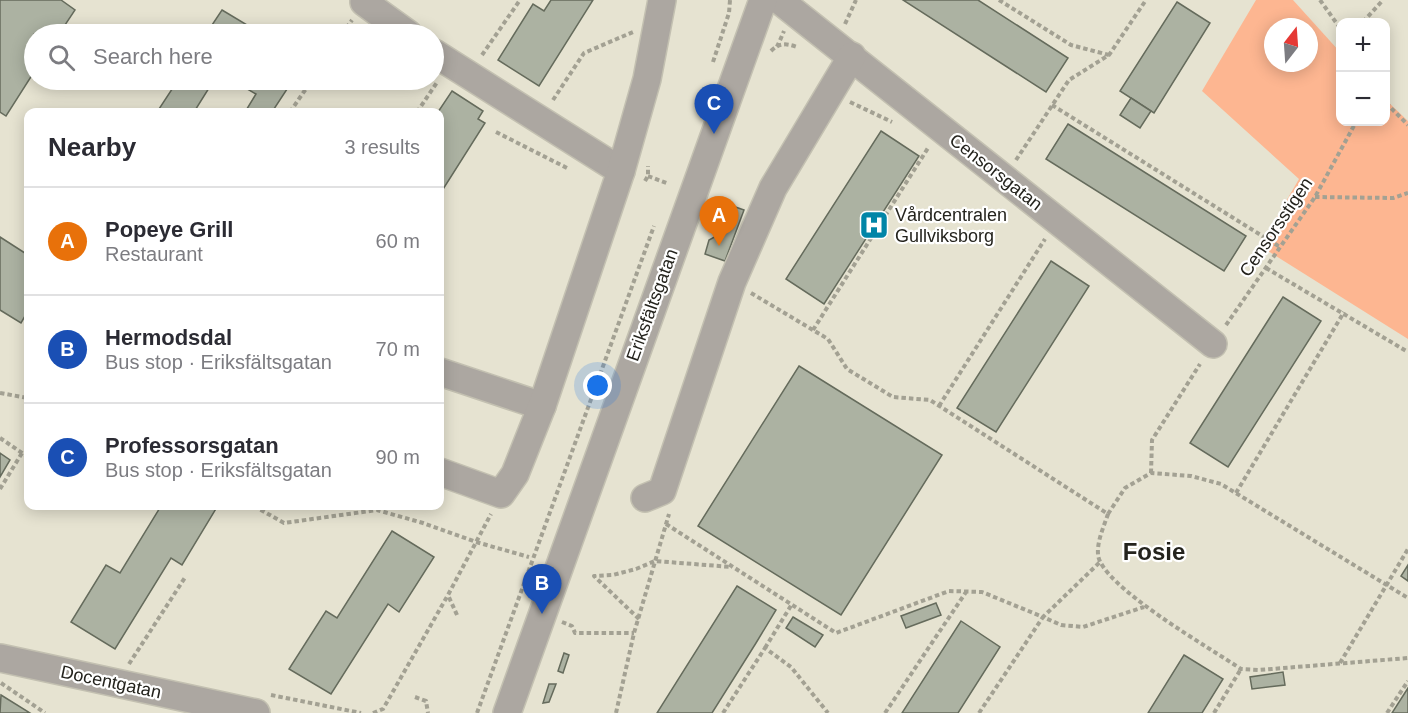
<!DOCTYPE html>
<html lang="en">
<head>
<meta charset="utf-8">
<style>
  :root { --surface:#fff; --page:#f2f2f3; --text:#2b2b33; --muted:#7c7c81; --line:#e1e1e2; --accent:#2563eb }
  body { margin:0; font-family:Arial,sans-serif; background:var(--page); color:var(--text) }
  .controls { position:absolute; right:18px; top:18px; display:grid; overflow:hidden; border-radius:12px; box-shadow:0 3px 15px #0003 }
  .controls button { width:54px; height:54px; display:grid; place-items:center; padding:0; border:0; border-bottom:2px solid var(--line); background:var(--surface); color:var(--text); font:30px sans-serif }
  .compass { position:absolute; left:1264px; top:18px; width:54px; height:54px; border-radius:50%; background:var(--surface); box-shadow:0 3px 15px #0003; rotate:17deg }
  .you { position:absolute; left:598px; top:386px; width:21px; height:21px; margin:-15px; border:4px solid #fff; border-radius:50%; background:#1a73e8; box-shadow:0 0 0 9px #1a73e833 }
  .badge { display:grid; place-items:center; width:39px; height:39px; border-radius:50%; background:var(--accent); color:#fff; font-size:20px; font-weight:700 }
  .pin { position:absolute; translate:-50% -50px; filter:drop-shadow(0 2px 3px #0008) }
  .pin::after { content:''; position:absolute; top:32px; width:21px; height:18px; background:inherit; clip-path:polygon(0 0,100% 0,50% 100%) }
  .list { margin:0; padding:0; list-style:none }
  h2 { display:flex; justify-content:space-between; align-items:center; height:78px; margin:0; padding:0 24px; font-size:26px }
  h2 small { font-size:20px; font-weight:400; color:var(--muted) }
  .list li { display:grid; grid-template-columns:39px 1fr auto; gap:18px; align-items:center; box-sizing:border-box; height:108px; padding:0 24px; border-top:2px solid var(--line) }
  .list b { display:block; font-size:22px; white-space:nowrap }
  .list p { margin:0; font-size:20px; white-space:nowrap; color:var(--muted) }
  .list em { font-size:20px; font-style:normal; color:var(--muted) }
  .icon { flex:none; width:33px; height:33px; fill:none; stroke:currentColor; stroke-width:2; stroke-linecap:round; stroke-linejoin:round }
  .map { position:relative; flex:none; width:1408px; height:713px; overflow:hidden }
  .search { position:absolute; background:var(--surface); box-shadow:0 3px 15px #0003; left:24px; top:24px; width:420px; height:66px; display:flex; align-items:center; gap:15px; box-sizing:border-box; padding:0 21px; border-radius:33px; color:var(--muted); font-size:22px }
  .panel { position:absolute; background:var(--surface); box-shadow:0 3px 15px #0003; left:24px; top:108px; width:420px; height:402px; border-radius:12px }
  .map>svg:first-child { display:block }
  .green { fill:#fdb691; fill-rule:evenodd }
  .building { fill:#acb2a2; stroke:#656b5c; stroke-width:1.5 }
  .lines { fill:none; stroke-linecap:round; stroke-linejoin:round }
  .minor-casing { stroke:#c3c0b1; stroke-width:30 }
  .path { stroke:#a3a193; stroke-width:4; stroke-dasharray:4.5 3; stroke-linecap:butt }
  .minor { stroke:#aca7a1; stroke-width:27 }
  .labels { text-anchor:middle; stroke-width:4.5; stroke-linejoin:round; paint-order:stroke }
  .street-label { font-size:18px; fill:#24231d; stroke:#fff }
  .poi-label { font-size:18px; fill:#24231d; stroke:#fff; text-anchor:start }
  .district-label { font-size:24px; font-weight:bold; fill:#24231d; stroke:#fff }
</style>
</head>
<body>
<div class="map">
<svg width="1408" height="713" viewBox="0 0 1408 713">
  <rect width="100%" height="100%" fill="#e6e3d1"/>
  <!-- green -->
  <path class="green" d="M1256 0H1293L1340 52V122H1386V100L1408 121V339L1260 246 1299 179 1202 91ZM1273 27H1309V63H1273Z"/>
  <!-- building -->
  <g class="building">
    <path d="M0 0H61L75 10 59 34H34V72L6 116 0 112Z"/>
    <path d="M551 0H593L539 86 498 60 533 4 544 11Z"/>
    <path d="M903 0H978L1068 58 1046 92Z"/>
    <path d="M1177 2 1210 23 1154 113 1120 91Z"/>
    <path d="M222 10 262 34H206Z"/>
    <path d="M178 80H214L194 112H157Z"/>
    <path d="M232 80H293L272 112H245L256 94Z"/>
    <path d="M452 91 483 111 478 119 485 123 440 194 438 112Z"/>
    <path d="M1131 98 1151 111 1140 128 1120 115Z"/>
    <path d="M1068 124 1246 236 1224 271 1046 159Z"/>
    <path d="M881 131 919 156 824 304 786 279Z"/>
    <path d="M724 203 744 210 725 261 705 254 709 240 720 234 724 222 719 216Z"/>
    <path d="M0 237 28 255V311L21 323 0 310Z"/>
    <path d="M1051 261 1089 286 996 432 957 408Z"/>
    <path d="M1283 297 1321 321 1228 467 1190 443Z"/>
    <path d="M799 366 942 455 841 615 698 526Z"/>
    <path d="M0 453 10 460 0 477Z"/>
    <path d="M161 506 217 507 182 565 171 558 115 649 71 622 106 565 120 573Z"/>
    <path d="M392 531 434 557 399 612 388 604 331 694 289 669 326 611 337 618Z"/>
    <path d="M1408 565V581L1401 576Z"/>
    <path d="M737 586 776 610 756 643 712 713H657Z"/>
    <path d="M936 603 941 615 906 628 901 616Z"/>
    <path d="M793 617 823 635 815 647 786 628Z"/>
    <path d="M961 621 1000 647 958 713H902Z"/>
    <path d="M564 653 569 655 563 673 558 671Z"/>
    <path d="M1184 655 1223 679 1202 713H1148Z"/>
    <path d="M1283 672 1285 685 1252 689 1250 677Z"/>
    <path d="M549 684H556L549 702 543 703Z"/>
    <path d="M1408 688V713H1392Z"/>
    <path d="M1 695 30 713H0Z"/>
  </g>
  <g class="lines">
    <!-- minor casing -->
    <g class="minor-casing">
      <g id="minor">
        <path d="M779 0 1213 344"/>
        <path d="M364 2 408 34"/>
        <path d="M434 53 621 171"/>
        <path d="M440 372 542 406"/>
        <path d="M440 472 501 494 515 474 542 406 621 171 647 79 662 0"/>
        <path d="M645 498 662 491 732 282 773 188 852 56"/>
        <path d="M0 658 256 713"/>
        <path d="M507 713 763 0"/>
      </g>
    </g>
    <!-- path -->
    <g class="path">
      <path d="M999 0 1071 45 1109 55"/>
      <path d="M1320 0 1340 28"/>
      <path d="M1363 22 1383 0"/>
      <path d="M845 24 856 0"/>
      <path d="M342 34 352 20"/>
      <path d="M776 44 778 45 784 31"/>
      <path d="M771 51C779 43 786 43 797 47"/>
      <path d="M482 55 520 0"/>
      <path d="M713 62 729 13 730 0"/>
      <path d="M553 100 584 53 633 32"/>
      <path d="M850 102 892 122"/>
      <path d="M1386 103 1408 125"/>
      <path d="M1052 105 1280 247"/>
      <path d="M290 112 312 80"/>
      <path d="M417 112 438 81"/>
      <path d="M496 132 569 169"/>
      <path d="M1016 160 1069 80 1109 55 1146 0"/>
      <path d="M648 176 669 184"/>
      <path d="M645 181 648 176V166"/>
      <path d="M1315 197 1393 198 1408 193"/>
      <path d="M1266 268 1408 352"/>
      <path d="M751 293 828 339 847 369 893 397 930 400 1108 514C1104 526 1097 541 1098 554 1099 585 1215 651 1241 669L1259 670 1408 658"/>
      <path d="M1226 325 1315 197 1356 122"/>
      <path d="M813 330 928 148"/>
      <path d="M0 393 28 398"/>
      <path d="M939 406 1045 239"/>
      <path d="M0 438 28 457"/>
      <path d="M1151 473 1152 440 1200 364"/>
      <path d="M0 489 22 453"/>
      <path d="M1236 493 1344 312"/>
      <path d="M254 506 284 523 377 510 423 523 476 542 529 557"/>
      <path d="M1108 514 1125 488 1151 473 1191 476 1221 484 1408 598"/>
      <path d="M666 524 836 633 949 591 982 592 1043 617 1100 562"/>
      <path d="M457 615 448 595 491 514"/>
      <path d="M639 619 594 576 613 575 636 569 655 561 732 567"/>
      <path d="M562 622 572 626 575 633H634"/>
      <path d="M765 648 792 604"/>
      <path d="M1340 663 1408 549"/>
      <path d="M129 664 186 576"/>
      <path d="M1 683 45 713"/>
      <path d="M271 695 361 713"/>
      <path d="M415 697 426 701 428 713"/>
      <path d="M373 713 383 709 448 595"/>
      <path d="M477 713 654 226"/>
      <path d="M616 713 634 633 669 514"/>
      <path d="M723 713 765 648 791 667 828 713"/>
      <path d="M885 713 966 592"/>
      <path d="M979 713 1043 617 1061 625 1083 627 1144 607"/>
      <path d="M1214 713 1241 669"/>
      <path d="M1387 713 1408 681"/>
    </g>
    <!-- minor -->
    <use href="#minor" class="minor"/>
  </g>
  <!-- icons -->
  <defs>
    <g id="hospital-square" transform="scale(1.5)"><rect x="-9" y="-9" width="18" height="18" rx="4" fill="#0085a7" stroke="#fff"/><path d="M-5-5h3v3.5h4V-5h3V5h-3V1.5h-4V5h-3Z" fill="#fff"/></g>
  </defs>
  <g fill-rule="evenodd">
    <use href="#hospital-square" x="874" y="225"/>
  </g>
  <g class="labels">
    <!-- street labels -->
    <g class="street-label">
      <text transform="translate(996 172) rotate(38)" y="6">Censorsgatan</text>
      <text transform="translate(1276 227) rotate(-56)" y="6">Censorsstigen</text>
      <text transform="translate(652 305) rotate(-70)" y="6">Eriksfältsgatan</text>
      <text transform="translate(111 682) rotate(12)" y="6">Docentgatan</text>
    </g>
    <!-- poi labels -->
    <g class="poi-label">
      <text x="895" y="221">Vårdcentralen<tspan x="895" dy="21">Gullviksborg</tspan></text>
    </g>
    <!-- district labels -->
    <g class="district-label">
      <text x="1154" y="560">Fosie</text>
    </g>
  </g>
</svg>
<div class="controls">
<button>+</button>
<button>−</button>
</div>
<svg class="compass" viewBox="-18 -18 36 36"><path d="M0-13l5 13h-10z" fill="#e53935"/><path d="M0 13l5-13h-10z" fill="#7c7c81"/></svg>
<div class="you"></div>
<div class="pin badge" style="left:719px;top:246px;background:#e8710a">A</div>
<div class="pin badge" style="left:542px;top:614px;background:#1a4fb4">B</div>
<div class="pin badge" style="left:714px;top:134px;background:#1a4fb4">C</div>
<div class="search"><svg class="icon" aria-label="search" viewBox="0 0 24 24"><circle cx="10" cy="10" r="6"/><path d="M15 15l6 6"/></svg>Search here</div>
<section class="panel">
<h2>Nearby<small>3 results</small></h2>
<ul class="list">
<li><span class="badge" style="background:#e8710a">A</span><div><b>Popeye Grill</b><p>Restaurant</p></div><em>60 m</em></li>
<li><span class="badge" style="background:#1a4fb4">B</span><div><b>Hermodsdal</b><p>Bus stop · Eriksfältsgatan</p></div><em>70 m</em></li>
<li><span class="badge" style="background:#1a4fb4">C</span><div><b>Professorsgatan</b><p>Bus stop · Eriksfältsgatan</p></div><em>90 m</em></li>
</ul>
</section>
</div>
</body>
</html>
